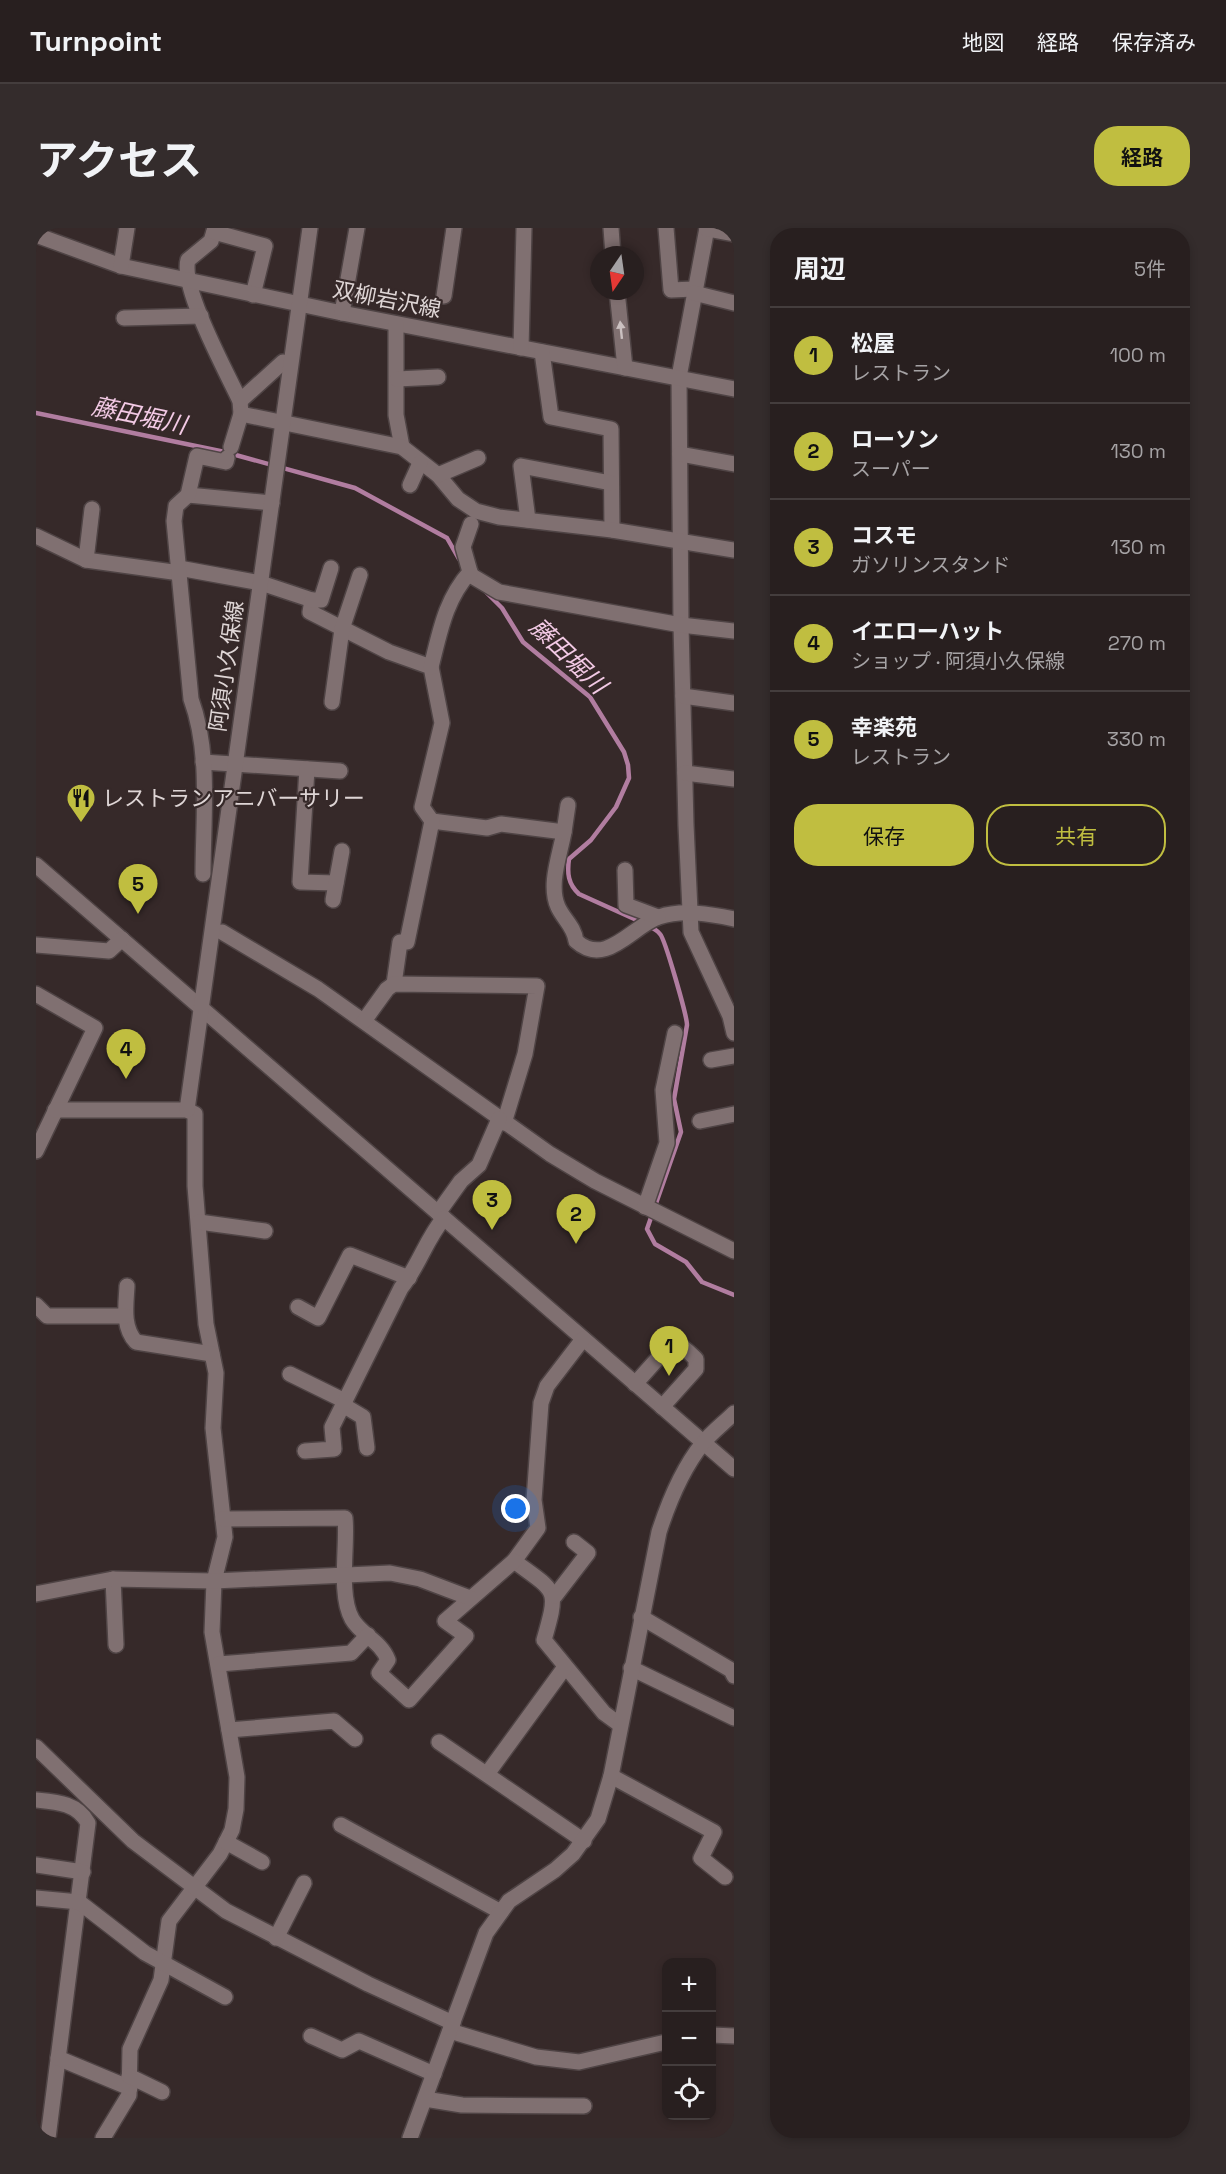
<!DOCTYPE html>
<html lang="ja">
<head>
<meta charset="utf-8">
<style>
  :root { --surface:#281f1f; --page:#342c2c; --text:#f1f3f6; --muted:#a5a2a4; --line:#443d3d; --accent:#c0be40 }
  body { margin:0; font-family:"Space Grotesk","Noto Sans JP",sans-serif; background:var(--page); color:var(--text) }
  .controls { position:absolute; right:18px; bottom:18px; display:grid; overflow:hidden; border-radius:12px; box-shadow:0 3px 9px #0003 }
  .controls button { width:54px; height:54px; display:grid; place-items:center; padding:0; border:0; border-bottom:2px solid var(--line); background:var(--surface); color:var(--text); font:30px sans-serif }
  .compass { position:absolute; left:554px; top:18px; width:54px; height:54px; border-radius:50%; background:var(--surface); box-shadow:0 3px 9px #0003; rotate:193deg }
  .you { position:absolute; left:480px; top:1281px; width:21px; height:21px; margin:-15px; border:4px solid #fff; border-radius:50%; background:#1a73e8; box-shadow:0 0 0 9px #1a73e833 }
  .badge { display:grid; place-items:center; width:39px; height:39px; border-radius:50%; background:var(--accent); color:#111; font-size:20px; font-weight:700 }
  .pin { position:absolute; translate:-50% -50px; filter:drop-shadow(0 2px 3px #0008) }
  .pin::after { content:''; position:absolute; top:32px; width:21px; height:18px; background:inherit; clip-path:polygon(0 0,100% 0,50% 100%) }
  .list { margin:0; padding:0; list-style:none }
  h2 { display:flex; justify-content:space-between; align-items:center; height:78px; margin:0; padding:0 24px; font-size:26px }
  h2 small { font-size:20px; font-weight:400; color:var(--muted) }
  .list li { display:grid; grid-template-columns:39px 1fr auto; gap:18px; align-items:center; box-sizing:border-box; height:96px; padding:0 24px; border-top:2px solid var(--line) }
  .list b { display:block; font-size:22px; white-space:nowrap }
  .list p { margin:0; font-size:20px; white-space:nowrap; color:var(--muted) }
  .list em { font-size:20px; font-style:normal; color:var(--muted) }
  .actions { display:flex; gap:12px; padding:18px 24px }
  .actions a { flex:1; padding:14px 0; border:2px solid var(--accent); border-radius:24px; text-align:center; font-size:21px; color:var(--accent) }
  .actions .main { background:var(--accent); color:#111 }
  .icon { flex:none; width:33px; height:33px; fill:none; stroke:currentColor; stroke-width:2; stroke-linecap:round; stroke-linejoin:round }
  .map { position:relative; flex:none; width:698px; height:1910px; overflow:hidden; border-radius:24px }
  header { display:flex; align-items:center; gap:36px; box-sizing:border-box; height:84px; padding:0 30px; background:var(--surface); border-bottom:2px solid var(--line) }
  header strong { font-size:28px }
  nav { display:flex; gap:33px; margin-inline-start:auto; font-size:21px }
  .intro { display:flex; align-items:center; justify-content:space-between; box-sizing:border-box; height:144px; padding:0 36px }
  h1 { margin:0; font-size:42px }
  .button { padding:15px 27px; border-radius:24px; background:var(--accent); color:#111; font-size:21px; font-weight:700 }
  main { display:flex; gap:36px; padding:0 36px }
  aside { flex:1; background:var(--surface); border-radius:24px; box-shadow:0 3px 9px #0003 }
  .map>svg:first-child { display:block }
  .lines { fill:none; stroke-linecap:round; stroke-linejoin:round }
  .stream { stroke:#b17da0; stroke-width:4.5 }
  .minor-casing { stroke:#4f4445; stroke-width:18 }
  .minor { stroke:#807071; stroke-width:15 }
  .oneway { fill:#cbc1c1 }
  .labels { text-anchor:middle; stroke-width:4.5; stroke-linejoin:round; paint-order:stroke }
  .street-label { font-size:22px; fill:#ded5d5; stroke:#362929 }
  .poi-label { font-size:22px; fill:#ded5d5; stroke:#362929; text-anchor:start }
  .water-label { font-size:24px; font-style:italic; fill:#f3cae5; stroke:#362929 }
</style>
</head>
<body>
<header>
<strong>Turnpoint</strong>
<nav><a>地図</a><a>経路</a><a>保存済み</a></nav>
</header>
<div class="intro"><h1>アクセス</h1><a class="button">経路</a></div>
<main>
<div class="map">
<svg width="698" height="1910" viewBox="0 0 698 1910">
  <rect width="100%" height="100%" fill="#362929"/>
  <g class="lines">
    <!-- stream -->
    <g class="stream">
      <path d="M0 185 189 224 319 260 411 310 423 331"/>
      <path d="M450 364 466 380 487 414 554 469 588 524 592 537 593 550 580 579 555 612 533 631C531 645 532 656 543 666L605 694"/>
      <path d="M612 698C617 700 621 702 624 706 629 711 651 788 651 797L638 871 645 904 611 1001 619 1016 650 1034 666 1054 698 1067"/>
    </g>
    <!-- minor casing -->
    <g class="minor-casing">
      <g id="minor">
        <path d="M179 0 175 13 152 32C144 59 191 145 204 173L205 186 195 219"/>
        <path d="M575 0 577 27"/>
        <path d="M630 0 635 62 658 61"/>
        <path d="M671 0 643 149 645 397 650 597 655 704 694 788 698 805"/>
        <path d="M671 1 698 6"/>
        <path d="M178 4 229 18 217 67"/>
        <path d="M0 7 85 38 306 85 698 161"/>
        <path d="M85 38 91 0"/>
        <path d="M581 63 589 140"/>
        <path d="M658 65 698 75"/>
        <path d="M408 68 418 0"/>
        <path d="M306 85 321 0"/>
        <path d="M88 90 165 88"/>
        <path d="M360 96V187L366 219"/>
        <path d="M485 120 488 0"/>
        <path d="M506 124 515 189 575 201 576 302"/>
        <path d="M361 151 402 149"/>
        <path d="M204 173 247 134"/>
        <path d="M205 186 366 219 402 247 422 271 440 283 463 289 576 302 698 322"/>
        <path d="M644 226 698 236"/>
        <path d="M402 247 442 230"/>
        <path d="M374 257 384 235"/>
        <path d="M152 267 236 275"/>
        <path d="M492 292 485 238 575 255"/>
        <path d="M0 308 50 332 144 345"/>
        <path d="M50 332 56 281"/>
        <path d="M143 340 225 355 276 372 274 384 353 424 395 439 406 495 386 579 396 593 451 600 465 596 528 604C524 627 512 657 522 679 528 692 538 698 540 713 570 740 596 698 623 689 646 681 675 686 698 691"/>
        <path d="M434 344 436 348 463 364 645 397 698 403"/>
        <path d="M276 372H285L295 340"/>
        <path d="M395 439C404 404 409 372 434 344L427 319 435 296"/>
        <path d="M647 468 698 475"/>
        <path d="M296 474 306 401 324 347"/>
        <path d="M167 534 304 543"/>
        <path d="M271 541 264 654 300 655"/>
        <path d="M649 545 698 551"/>
        <path d="M528 604 532 577"/>
        <path d="M0 637 698 1241"/>
        <path d="M589 642 590 677 622 689"/>
        <path d="M167 646C167 590 175 525 155 471L138 293 140 278 152 267 161 228 190 234 191 230"/>
        <path d="M297 672 306 623"/>
        <path d="M186 704 282 761 514 926 559 953 698 1023"/>
        <path d="M0 717 73 723 86 711"/>
        <path d="M358 756 364 714H371L396 593"/>
        <path d="M0 766 59 800 0 923"/>
        <path d="M328 793 351 761 358 756 501 758 489 826 468 895"/>
        <path d="M675 832 698 828"/>
        <path d="M19 882H151L159 886V958L170 1096 180 1145 177 1200 189 1309 178 1353 176 1404 201 1549 200 1581 196 1602 184 1626 133 1693 125 1752 94 1821 93 1867 67 1910"/>
        <path d="M151 882 274 0"/>
        <path d="M664 893 698 886"/>
        <path d="M609 979 631 915 627 862 639 805"/>
        <path d="M402 985 425 953 443 937 463 891"/>
        <path d="M163 994 229 1003"/>
        <path d="M91 1058C90 1077 86 1099 100 1114L176 1126"/>
        <path d="M0 1077 11 1088H89"/>
        <path d="M262 1079 282 1090 314 1027 373 1050"/>
        <path d="M547 1111 511 1158 505 1175 498 1272 502 1300 478 1333C521 1365 523 1359 508 1412L568 1485 583 1496"/>
        <path d="M254 1146 309 1173"/>
        <path d="M599 1156 632 1119C644 1113 651 1123 660 1131V1141L626 1179"/>
        <path d="M307 1177 327 1189 331 1220"/>
        <path d="M269 1223 298 1221 296 1199 365 1060C383 1038 390 1011 408 990"/>
        <path d="M187 1291 309 1290C312 1316 302 1366 316 1391 325 1407 345 1413 352 1432L343 1445 373 1472 430 1408 409 1393 478 1333"/>
        <path d="M77 1351 80 1417"/>
        <path d="M0 1366 77 1351 178 1353 354 1345 384 1351 434 1370"/>
        <path d="M519 1368 552 1325 538 1314"/>
        <path d="M605 1389 695 1442 698 1448"/>
        <path d="M183 1436 315 1425 332 1407"/>
        <path d="M595 1440 698 1490"/>
        <path d="M193 1502 298 1493 319 1511"/>
        <path d="M403 1514 548 1613"/>
        <path d="M0 1519 97 1613 190 1683 332 1756 417 1795"/>
        <path d="M451 1546 529 1439"/>
        <path d="M575 1548 678 1604 665 1630 689 1649"/>
        <path d="M0 1572C21 1574 41 1575 52 1595L12 1910"/>
        <path d="M305 1597 465 1684"/>
        <path d="M190 1614 226 1634"/>
        <path d="M0 1637 47 1644"/>
        <path d="M0 1670 43 1674 109 1725 189 1769"/>
        <path d="M240 1710 268 1655"/>
        <path d="M414 1803 500 1829 543 1834 630 1814"/>
        <path d="M676 1807 698 1808"/>
        <path d="M275 1808 306 1822 323 1813 398 1846"/>
        <path d="M22 1830 94 1860"/>
        <path d="M93 1848 126 1864"/>
        <path d="M389 1871 426 1877 548 1878"/>
        <path d="M374 1910 450 1705 473 1673 519 1642 537 1626 562 1591 575 1548 623 1304C633 1273 646 1241 667 1215 676 1204 688 1195 698 1185"/>
      </g>
    </g>
    <!-- minor -->
    <use href="#minor" class="minor"/>
  </g>
  <!-- one-way arrows -->
  <defs><path id="oneway-solid" d="M-6-.8H1V-3.2L6.5 0L1 3.2V.8H-6Z" transform="scale(1.5)"/></defs>
  <use class="oneway" href="#oneway-solid" transform="translate(585 102) rotate(-96)"/>
  <!-- icons -->
  <defs>
    <g id="restaurant-pin" transform="scale(1.5)"><path d="M0 17L-7.5 6A9.5 9.5 0 1 1 7.5 6Z" fill="#c0be40" stroke="#362929"/><path d="M-5-6h1v4h1v-4h1v4h1v-4h1v5L-1.5 .5V6h-2V.5L-5-1ZM5-6V6H3V1.5H1.5Q1.5-4 5-6Z" fill="#111"/></g>
  </defs>
  <g fill-rule="evenodd">
    <use href="#restaurant-pin" x="45" y="570"/>
  </g>
  <g class="labels">
    <!-- street labels -->
    <g class="street-label">
      <text transform="translate(351 71) rotate(11)" y="8">双柳岩沢線</text>
      <text transform="translate(190 438) rotate(-82)" y="8">阿須小久保線</text>
    </g>
    <!-- poi labels -->
    <g class="poi-label">
      <text x="66" y="578">レストランアニバーサリー</text>
    </g>
    <!-- water labels -->
    <g class="water-label">
      <text transform="translate(103 188) rotate(12)" y="8">藤田堀川</text>
      <text transform="translate(532 428) rotate(44)" y="8">藤田堀川</text>
    </g>
  </g>
</svg>
<div class="controls">
<button>+</button>
<button>−</button>
<button><svg class="icon" aria-label="locate" viewBox="0 0 24 24"><circle cx="12" cy="12" r="6"/><path d="M12 2v4M12 18v4M2 12h4M18 12h4"/></svg></button>
</div>
<svg class="compass" viewBox="-18 -18 36 36"><path d="M0-13l5 13h-10z" fill="#e53935"/><path d="M0 13l5-13h-10z" fill="#a5a2a4"/></svg>
<div class="you"></div>
<div class="pin badge" style="left:633px;top:1148px">1</div>
<div class="pin badge" style="left:540px;top:1016px">2</div>
<div class="pin badge" style="left:456px;top:1002px">3</div>
<div class="pin badge" style="left:90px;top:851px">4</div>
<div class="pin badge" style="left:102px;top:686px">5</div>
</div>
<aside>
<h2>周辺<small>5件</small></h2>
<ul class="list">
<li><span class="badge">1</span><div><b>松屋</b><p>レストラン</p></div><em>100 m</em></li>
<li><span class="badge">2</span><div><b>ローソン</b><p>スーパー</p></div><em>130 m</em></li>
<li><span class="badge">3</span><div><b>コスモ</b><p>ガソリンスタンド</p></div><em>130 m</em></li>
<li><span class="badge">4</span><div><b>イエローハット</b><p>ショップ · 阿須小久保線</p></div><em>270 m</em></li>
<li><span class="badge">5</span><div><b>幸楽苑</b><p>レストラン</p></div><em>330 m</em></li>
</ul>
<div class="actions"><a class="main">保存</a><a>共有</a></div>
</aside>
</main>
</body>
</html>
